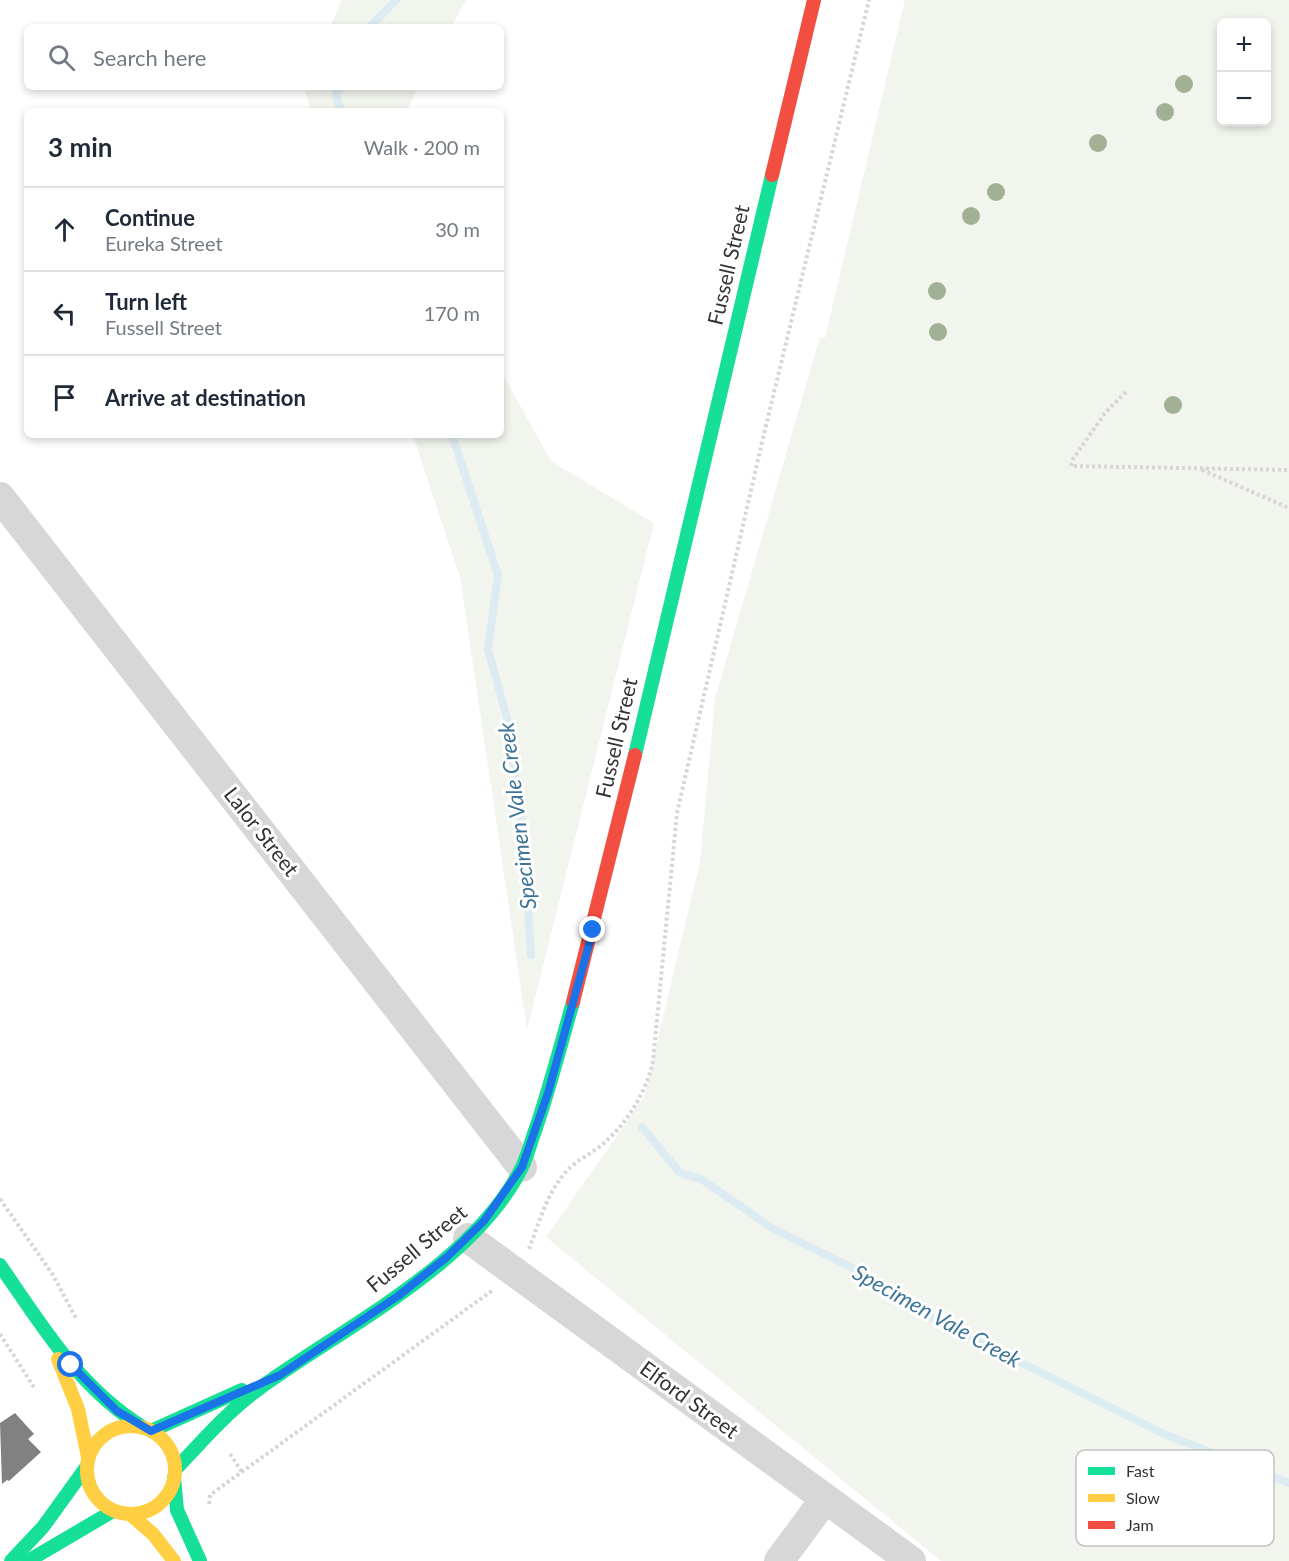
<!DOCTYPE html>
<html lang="en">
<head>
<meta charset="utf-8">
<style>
  :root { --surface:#fff; --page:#f2f2f3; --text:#1f2937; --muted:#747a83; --line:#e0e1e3 }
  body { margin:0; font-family:Lato,sans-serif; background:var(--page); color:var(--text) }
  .controls { position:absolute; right:18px; top:18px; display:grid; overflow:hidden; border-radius:9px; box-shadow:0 3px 9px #0003 }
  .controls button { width:54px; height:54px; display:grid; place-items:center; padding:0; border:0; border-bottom:2px solid var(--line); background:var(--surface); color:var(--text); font:30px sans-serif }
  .stop { position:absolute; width:18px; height:18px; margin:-14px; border:4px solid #1a73e8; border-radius:50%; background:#fff }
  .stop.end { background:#1a73e8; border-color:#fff; box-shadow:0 2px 6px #0008 }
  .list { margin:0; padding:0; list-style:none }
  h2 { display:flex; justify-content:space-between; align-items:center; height:78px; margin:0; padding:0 24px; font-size:26px }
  h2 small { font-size:20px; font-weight:400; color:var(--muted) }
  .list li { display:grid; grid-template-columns:39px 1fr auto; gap:18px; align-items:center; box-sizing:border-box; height:84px; padding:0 24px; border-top:2px solid var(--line) }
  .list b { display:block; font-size:22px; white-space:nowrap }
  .list p { margin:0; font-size:20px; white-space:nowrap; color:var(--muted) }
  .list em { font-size:20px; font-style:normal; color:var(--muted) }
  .icon { flex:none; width:33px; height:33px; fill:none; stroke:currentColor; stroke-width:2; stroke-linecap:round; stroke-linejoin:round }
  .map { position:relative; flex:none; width:1289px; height:1561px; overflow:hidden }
  .search { position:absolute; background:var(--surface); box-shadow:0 3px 9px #0003; left:24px; top:24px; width:480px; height:66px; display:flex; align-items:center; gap:15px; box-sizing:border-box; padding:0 21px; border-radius:9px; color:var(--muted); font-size:22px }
  .panel { position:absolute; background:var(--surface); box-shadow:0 3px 9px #0003; left:24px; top:108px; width:480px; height:330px; border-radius:9px }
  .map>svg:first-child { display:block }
  .green { fill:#f1f5ed; fill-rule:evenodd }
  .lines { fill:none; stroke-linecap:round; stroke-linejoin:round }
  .stream { stroke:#ddebf3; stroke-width:8 }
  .building { fill:#818181 }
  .path { stroke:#d6d6d6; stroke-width:4; stroke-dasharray:3 3; stroke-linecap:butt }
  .street { stroke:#d7d7d7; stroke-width:30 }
  .fast { stroke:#16e098; stroke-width:14 }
  .slow { stroke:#ffcf43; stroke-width:14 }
  .jam { stroke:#f24e42; stroke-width:14 }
  .tree { fill:#a2b095 }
  .route { stroke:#1a73e8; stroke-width:8 }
  .labels { text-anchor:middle; stroke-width:6; stroke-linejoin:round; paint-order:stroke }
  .street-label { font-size:21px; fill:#333; stroke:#fff }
  .water-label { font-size:22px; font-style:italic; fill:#3f7597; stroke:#fff }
  .key { fill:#fff; stroke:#c2c2c2; stroke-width:1.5 }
  .key-label { font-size:16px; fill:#333 }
</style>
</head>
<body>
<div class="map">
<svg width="1289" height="1561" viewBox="0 0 1289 1561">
  <rect width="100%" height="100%" fill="#fff"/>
  <!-- green -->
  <g class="green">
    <path d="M342 0H466L451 27H330Z"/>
    <path d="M905 0H1289V1561H941L546 1237 644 1097 700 862 715 699 820 337 825 338ZM1222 22H1266V122H1222Z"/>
    <path d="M304 87H419L406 111H311Z"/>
    <path d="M501 371 551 461 654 523 527 1030 460 577 413 435H501Z"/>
  </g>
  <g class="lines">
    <!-- stream -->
    <g class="stream">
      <path d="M370 27 396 0"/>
      <path d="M339 87 336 96 341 111"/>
      <path d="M452 435 498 575 488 649 508 722 522 822 531 955"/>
      <path d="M642 1127 680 1173 701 1179 772 1228 855 1269 928 1316 1164 1434 1289 1483"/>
    </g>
  </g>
  <!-- building -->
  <path class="building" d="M15 1413 34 1434 28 1439 41 1452 9 1481 7 1480 2 1484 0 1423Z"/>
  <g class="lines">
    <!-- path -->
    <g class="path">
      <path d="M1126 392 1105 413 1073 459 1071 466 1289 470"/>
      <path d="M1202 470 1289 508"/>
      <path d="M0 1199 53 1275 77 1320"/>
      <path d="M529 1249C539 1223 546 1196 564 1174 574 1161 592 1154 604 1143 628 1122 646 1092 653 1061L677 813 763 438 869 0"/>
      <path d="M0 1334 35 1389"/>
      <path d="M230 1454 242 1472"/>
      <path d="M209 1504 210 1495 493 1290"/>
    </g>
    <!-- street -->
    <g class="street">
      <path d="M0 497 522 1167"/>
      <path d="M468 1238 911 1561"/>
      <path d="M779 1561 825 1499"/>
    </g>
    <!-- fast -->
    <g class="fast">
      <path d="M635 755 772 175"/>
      <path d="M0 1265C42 1326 79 1388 144 1428"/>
      <path d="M151 1431 242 1390"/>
      <path d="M175 1470C202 1441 228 1411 260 1388 344 1327 475 1263 522 1167 528 1155 531 1141 536 1128 550 1087 561 1044 573 1002"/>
      <path d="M174 1478 177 1510 200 1561"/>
      <path d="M11 1561 43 1527 87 1466"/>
      <path d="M28 1561 113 1511"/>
    </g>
    <!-- slow -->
    <g class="slow">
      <path d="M58 1359 78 1409 88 1457"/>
      <circle cx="131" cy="1470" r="44"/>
      <path d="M131 1515 153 1534 174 1561"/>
    </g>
    <!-- jam -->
    <g class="jam">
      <path d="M772 175 814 0"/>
      <path d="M573 1002 635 755"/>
    </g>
  </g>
  <!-- trees -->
  <g class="tree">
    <circle cx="1184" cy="84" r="9"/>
    <circle cx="1165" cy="112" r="9"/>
    <circle cx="1098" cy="143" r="9"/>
    <circle cx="996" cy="192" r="9"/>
    <circle cx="971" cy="216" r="9"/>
    <circle cx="937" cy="291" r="9"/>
    <circle cx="938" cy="332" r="9"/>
    <circle cx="1173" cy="405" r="9"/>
  </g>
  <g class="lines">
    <!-- route -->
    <path class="route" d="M71 1365 117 1411 151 1431 280 1375 398 1296 447 1257 484 1221 522 1167 548 1093 593 930"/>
  </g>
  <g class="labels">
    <!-- street labels -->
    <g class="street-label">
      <text transform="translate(729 265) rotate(-77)" y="7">Fussell Street</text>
      <text transform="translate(617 738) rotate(-77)" y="7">Fussell Street</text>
      <text transform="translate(261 832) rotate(52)" y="7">Lalor Street</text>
      <text transform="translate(417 1249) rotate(-40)" y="7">Fussell Street</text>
      <text transform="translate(689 1400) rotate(36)" y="7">Elford Street</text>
    </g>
    <!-- water labels -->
    <g class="water-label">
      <text transform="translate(517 816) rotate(-97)" y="8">Specimen Vale Creek</text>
      <text transform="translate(937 1316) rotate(29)" y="8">Specimen Vale Creek</text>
    </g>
  </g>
  <!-- legend -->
  <rect x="1076" y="1450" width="198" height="96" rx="9" class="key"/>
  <rect x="1088" y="1467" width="27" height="8" fill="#16e098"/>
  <rect x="1088" y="1494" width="27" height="8" fill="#ffcf43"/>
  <rect x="1088" y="1521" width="27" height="8" fill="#f24e42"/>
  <g class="key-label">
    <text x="1126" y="1477">Fast</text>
    <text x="1126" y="1504">Slow</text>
    <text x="1126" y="1531">Jam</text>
  </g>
</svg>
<div class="controls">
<button>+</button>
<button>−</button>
</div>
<div class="stop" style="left:71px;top:1365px"></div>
<div class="stop end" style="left:593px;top:930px"></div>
<div class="search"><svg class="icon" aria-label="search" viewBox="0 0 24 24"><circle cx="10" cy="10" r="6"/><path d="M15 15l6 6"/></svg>Search here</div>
<section class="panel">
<h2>3 min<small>Walk · 200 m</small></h2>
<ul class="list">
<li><svg class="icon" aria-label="ahead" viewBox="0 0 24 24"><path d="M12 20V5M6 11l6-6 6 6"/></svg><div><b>Continue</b><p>Eureka Street</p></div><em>30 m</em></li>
<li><svg class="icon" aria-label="left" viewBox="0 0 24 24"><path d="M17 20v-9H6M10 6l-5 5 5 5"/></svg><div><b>Turn left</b><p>Fussell Street</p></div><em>170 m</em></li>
<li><svg class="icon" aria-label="arrive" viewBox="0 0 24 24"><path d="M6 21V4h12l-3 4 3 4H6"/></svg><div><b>Arrive at destination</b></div></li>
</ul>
</section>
</div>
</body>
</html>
